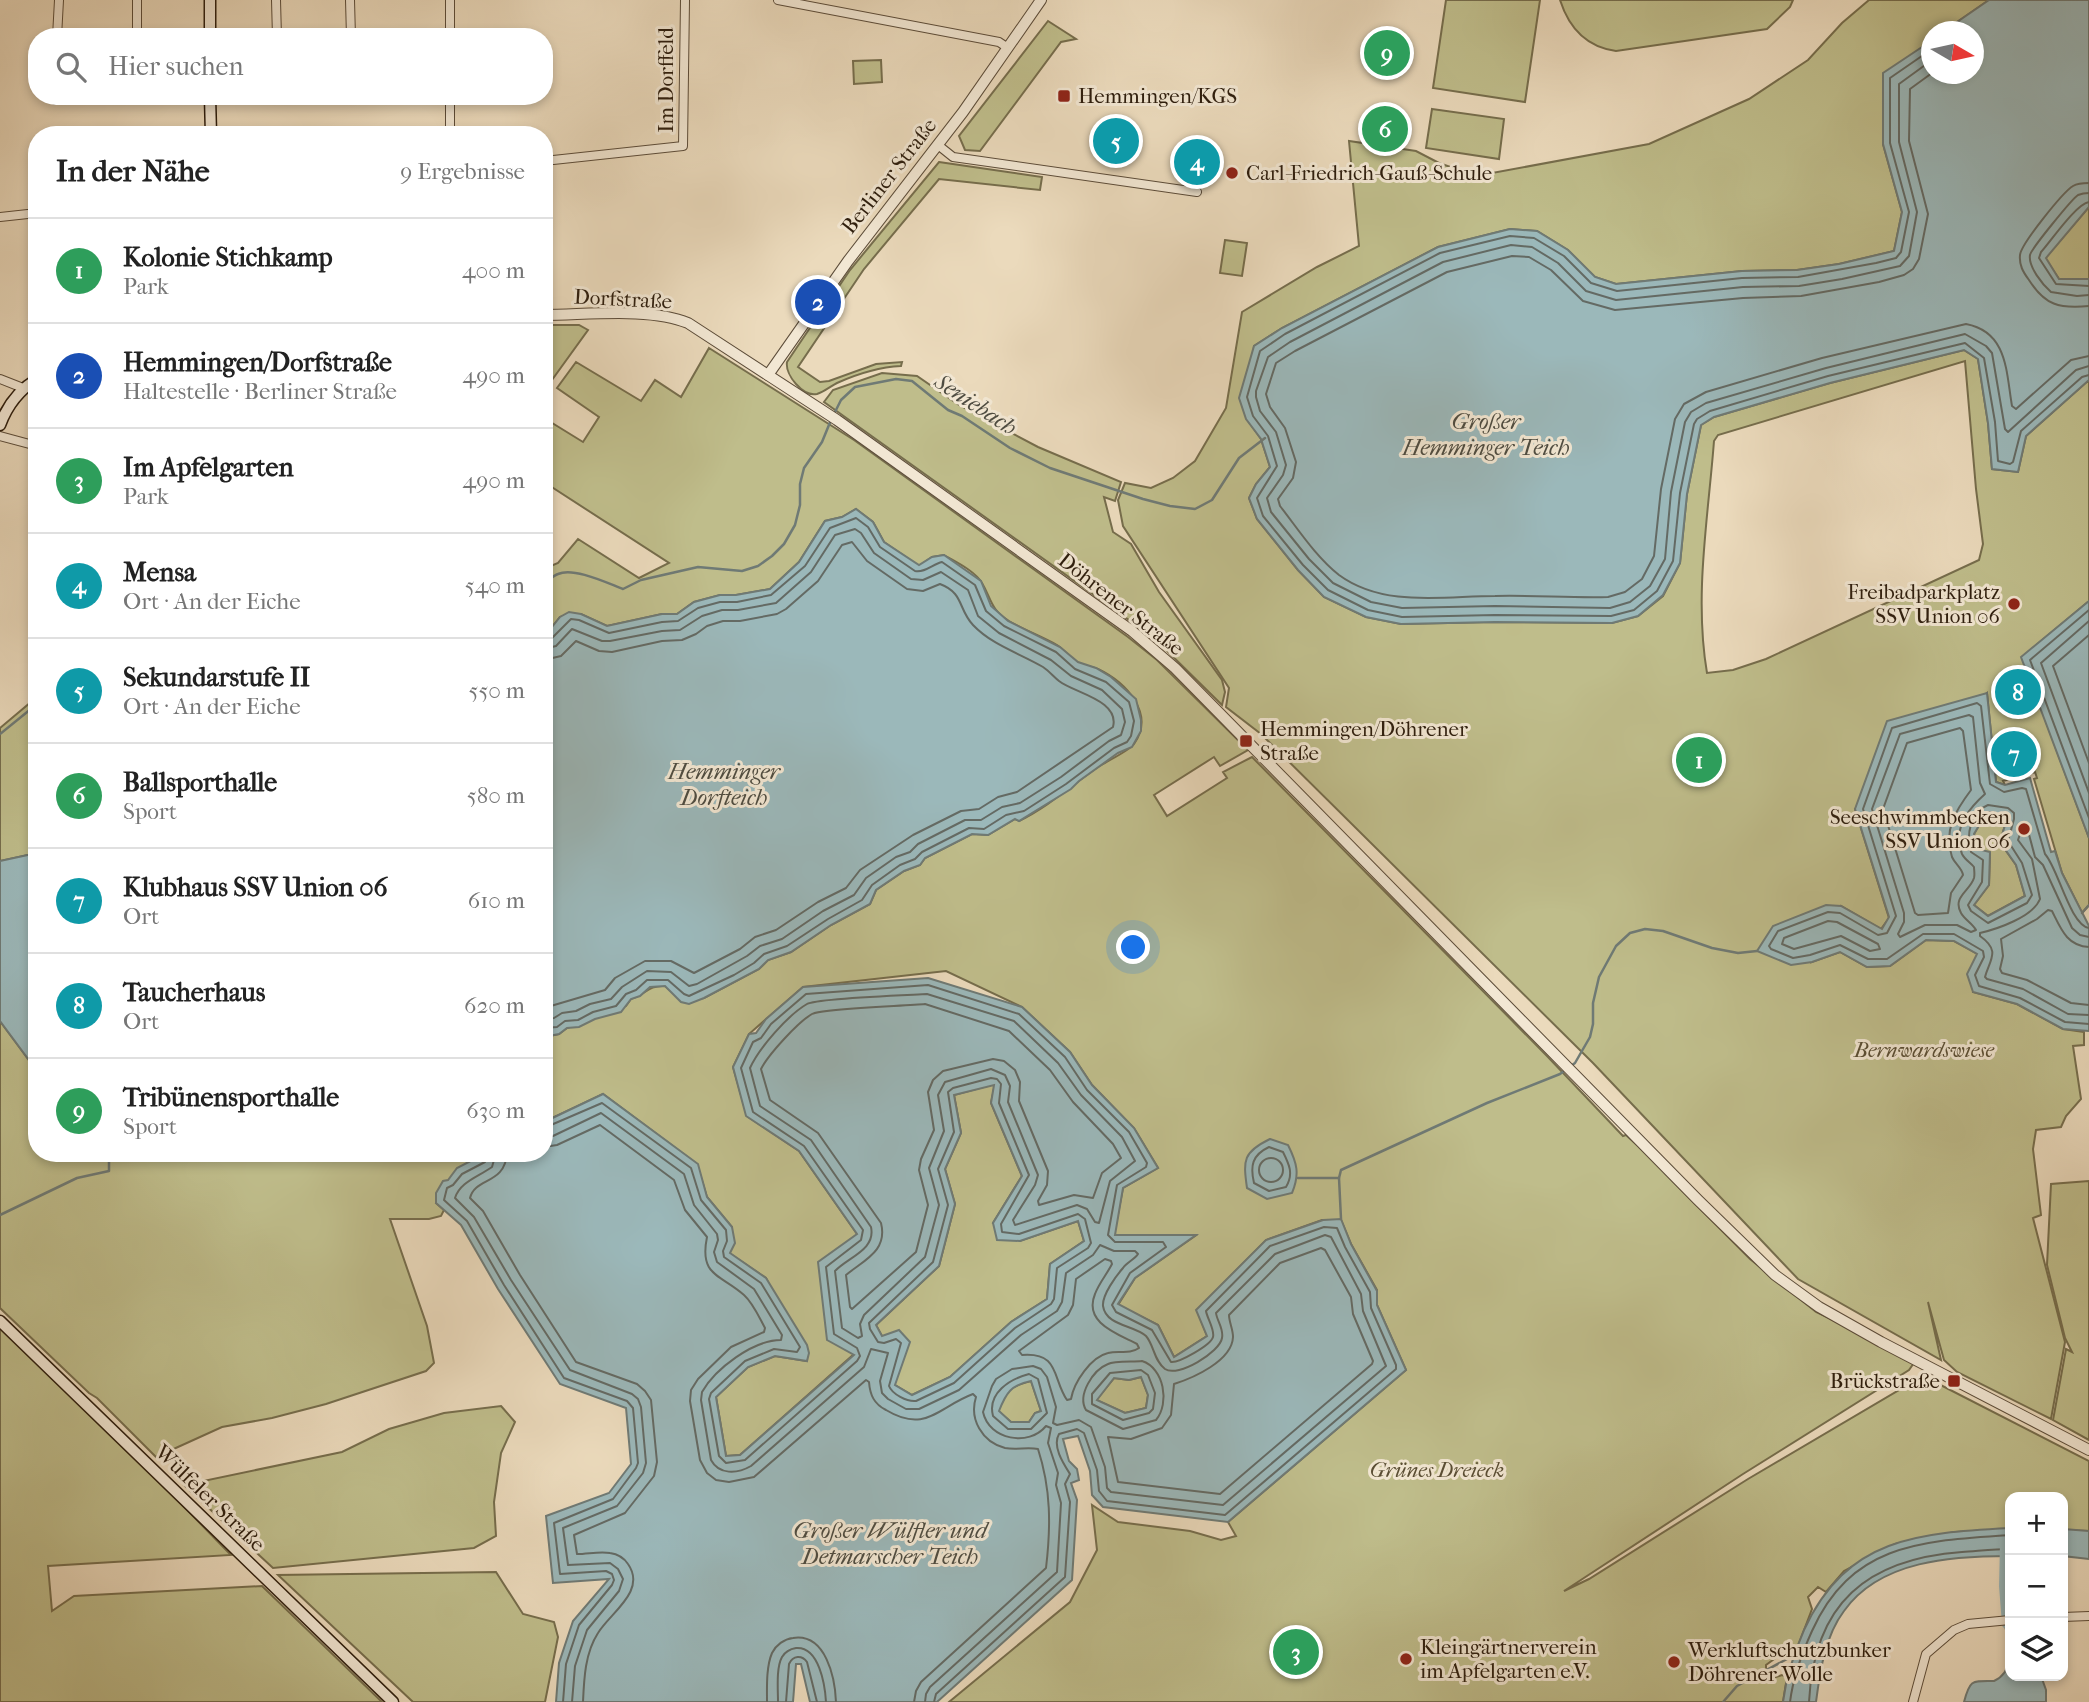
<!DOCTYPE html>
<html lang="de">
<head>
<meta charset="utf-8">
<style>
  :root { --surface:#fff; --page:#f6f6f6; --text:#222; --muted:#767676; --line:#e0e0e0; --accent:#8f2418 }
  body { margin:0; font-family:"IM FELL French Canon",serif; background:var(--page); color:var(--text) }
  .controls { position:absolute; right:21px; bottom:21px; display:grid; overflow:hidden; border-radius:14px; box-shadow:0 4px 10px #0003 }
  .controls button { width:63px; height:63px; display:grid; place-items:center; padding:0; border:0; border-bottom:2px solid var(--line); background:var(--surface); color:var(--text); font:35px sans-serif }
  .compass { position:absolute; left:1921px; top:21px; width:63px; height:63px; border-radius:50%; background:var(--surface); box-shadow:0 4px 10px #0003; rotate:99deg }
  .you { position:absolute; left:1134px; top:948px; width:24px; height:24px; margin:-18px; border:5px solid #fff; border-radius:50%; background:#1a73e8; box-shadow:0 0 0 10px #1a73e833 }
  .badge { display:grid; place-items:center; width:46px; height:46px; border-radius:50%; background:var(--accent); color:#fff; font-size:23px; font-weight:700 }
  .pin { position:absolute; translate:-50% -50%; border:4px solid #fff; box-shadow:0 2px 7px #0006 }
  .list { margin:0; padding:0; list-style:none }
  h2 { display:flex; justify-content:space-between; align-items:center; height:91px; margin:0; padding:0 28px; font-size:30px }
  h2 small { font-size:23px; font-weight:400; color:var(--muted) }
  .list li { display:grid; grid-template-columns:46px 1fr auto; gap:21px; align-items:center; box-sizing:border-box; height:105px; padding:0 28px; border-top:2px solid var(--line) }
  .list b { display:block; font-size:26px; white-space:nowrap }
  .list p { margin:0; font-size:23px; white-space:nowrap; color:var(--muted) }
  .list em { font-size:23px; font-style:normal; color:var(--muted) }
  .icon { flex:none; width:38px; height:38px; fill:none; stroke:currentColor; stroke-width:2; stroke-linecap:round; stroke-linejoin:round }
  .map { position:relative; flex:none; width:2089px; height:1702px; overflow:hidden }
  .search { position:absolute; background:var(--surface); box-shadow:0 4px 10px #0003; left:28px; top:28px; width:525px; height:77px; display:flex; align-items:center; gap:18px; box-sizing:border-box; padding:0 24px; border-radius:28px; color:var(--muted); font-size:26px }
  .panel { position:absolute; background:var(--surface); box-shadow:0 4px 10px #0003; left:28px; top:126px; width:525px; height:1036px; border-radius:28px }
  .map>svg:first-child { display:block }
  .green { fill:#bfbd8b; stroke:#766d4c; stroke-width:2; fill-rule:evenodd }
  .water { fill:#9bb8ba; stroke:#6f7a75; stroke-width:2; fill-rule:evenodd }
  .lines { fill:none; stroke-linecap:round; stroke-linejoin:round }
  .shore { stroke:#646a64; stroke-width:2 }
  .stream { stroke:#6f7a75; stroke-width:2.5 }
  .canal { stroke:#9bb8ba; stroke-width:10 }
  .minor-casing { stroke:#5c4c39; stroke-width:10 }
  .tertiary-casing { stroke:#5c4c39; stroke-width:12 }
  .secondary-casing { stroke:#2d1d0d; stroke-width:13 }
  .minor { stroke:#f2e7d3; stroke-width:8 }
  .tertiary { stroke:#f2e7d3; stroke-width:10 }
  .secondary { stroke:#f2e7d3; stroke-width:10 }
  .poi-dot { fill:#8f2418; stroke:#f2e7d3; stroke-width:2.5 }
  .labels { text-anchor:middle; stroke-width:6; stroke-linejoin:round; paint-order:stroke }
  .street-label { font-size:21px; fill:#2d1d0d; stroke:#f2e7d3 }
  .poi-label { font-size:21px; fill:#2d1d0d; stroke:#f2e7d3; text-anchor:start }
  .park-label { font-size:21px; font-style:italic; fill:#594d33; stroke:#f2e7d3 }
  .water-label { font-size:23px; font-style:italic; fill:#4e4c41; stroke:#f2e7d3 }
</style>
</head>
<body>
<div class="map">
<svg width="2089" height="1702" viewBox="0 0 2089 1702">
  <rect width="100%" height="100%" fill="#ebdabc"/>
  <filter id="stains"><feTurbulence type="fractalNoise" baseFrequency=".00286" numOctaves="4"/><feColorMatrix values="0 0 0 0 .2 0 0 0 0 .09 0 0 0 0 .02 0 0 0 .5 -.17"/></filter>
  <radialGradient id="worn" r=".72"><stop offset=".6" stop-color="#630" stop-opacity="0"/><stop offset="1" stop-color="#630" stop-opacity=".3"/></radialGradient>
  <!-- green -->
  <g class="green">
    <path d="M1446 0H1540L1525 102 1433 88Z"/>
    <path d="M1560 0H1793L1790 7 1767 29 1616 51C1586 47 1569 28 1560 0Z"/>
    <path d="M1869 0H1989L1944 31 1932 32 1931 41 1913 54 1883 144 1902 212 1894 251 1839 264 1797 270 1742 271 1616 284 1595 277 1568 250 1537 231 1510 229 1438 247 1282 328 1254 346 1247 419 1261 439 1270 467 1256 484 1249 498 1257 519 1298 570 1324 597 1366 617 1401 624 1495 622 1612 623 1638 616 1663 596 1680 563 1687 494 1701 425 1714 417 1830 383 1964 350 1978 359 1988 423 1992 469 2018 472 2026 436 2089 380V601L2022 657 2089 838V905L2082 913 2062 873 2034 779 2037 778 2035 772 2003 781 2005 785 1996 782 1987 693 1855 809 1889 918 1881 929 1841 906 1812 962 1840 952 1867 967 1890 966 1926 940 1954 941 1978 954 1973 992 2017 1004 2063 1029 2084 1032V1045L2073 1046 2081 1099 2066 1116 2061 1127 2036 1130 2033 1149 2041 1215 2033 1218 2065 1342 2051 1419 1957 1372 1944 1360 1928 1302 1941 1360 1798 1279 1593 1063 1261 734 1226 707 1229 688 1123 526 1118 500 1125 483 1151 488 1173 478 1195 461 1226 408 1242 312 1317 267 1359 246 1349 141 1416 151 1439 163 1476 176 1649 144 1749 99 1808 60 1842 23ZM1965 361 1976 489 1983 544 1979 560 1766 659 1733 670 1707 673C1694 596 1708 519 1714 441L1718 435ZM2022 732 2031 769 2003 776 1998 737Z"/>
    <path d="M1048 21 1076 39 1061 42 980 151 965 150 959 136Z"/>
    <path d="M881 60 882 82 854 84 853 61Z"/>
    <path d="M1432 109 1504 119 1499 159 1426 148Z"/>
    <path d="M939 162 1042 177 1040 190 939 179 864 269 798 367 820 382 829 381 876 364 902 362 901 366C879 367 857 374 837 383 831 386 824 392 817 394 803 397 785 375 787 362L822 310 824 311 828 305 827 304 850 270Z"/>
    <path d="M2089 207V279H2059L2045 258Z"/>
    <path d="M1225 240 1247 243 1242 276 1220 273Z"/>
    <path d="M544 325H579L588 330 544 391Z"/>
    <path d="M709 348 854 440 1128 637 1157 660 1248 750 1220 766 1214 757 1154 795 1167 816 1227 778 1223 772 1252 757 1547 1056 1623 1136 1626 1135 1638 1146 1750 1259 1816 1312 1916 1360 1909 1370 1743 1474 1564 1591 1589 1579 1748 1479 1923 1376 2089 1461V1531L2063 1530V1497H2010V1529L1955 1532 1895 1544 1844 1571 1826 1592 1818 1587 1808 1597 1812 1609 1798 1646H1779L1781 1654 1766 1665V1677L1770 1679 1782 1675 1787 1677 1783 1702H949L1070 1602 1097 1550 1092 1505 1118 1522 1190 1531 1221 1540 1236 1536 1228 1522 1406 1370 1377 1305V1290L1351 1244 1341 1220H1322L1266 1240 1197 1310 1207 1336 1174 1357 1158 1325 1118 1305 1135 1278 1195 1236 1114 1235 1123 1188 1158 1168 1134 1128 1092 1085 1070 1052 1022 1007 946 971 803 987 749 1034 733 1067 747 1116 799 1151 857 1234 854 1354 740 1455 726 1456 716 1397 748 1367 775 1356 806 1361 766 1278 729 1253 732 1227 707 1197 697 1164 603 1094 544 1122V1037L559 1034 567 1028 626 1006 631 999C646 995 647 985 665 986L683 1002 704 998 759 969 768 960 791 952 831 925 870 904 876 890 904 871 920 865 925 858 972 834 988 835 1015 819 1019 821C1048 807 1072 785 1098 767 1107 761 1129 751 1134 744 1156 713 1125 682 1098 669 1091 666 1083 666 1077 662 1070 658 1065 650 1057 645 1041 636 1024 630 1009 621 990 609 992 600 982 583 975 571 956 562 944 555L932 557 919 566 884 542 873 522 856 509 842 517 825 521 799 562 770 589 736 595H720L694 602 677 614H662L607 626 581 614 560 617 544 637V569L558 563 578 539 639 578 669 563 544 482V418L583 442 599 417 557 388 576 362 641 401 655 380 681 397Z"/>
    <path d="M882 373 917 376 959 405 1038 447 1121 482 1115 501 1104 497 1113 532 1131 544 1159 592 1222 680 1225 692 1222 705 1154 638 824 402 833 390Z"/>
    <path d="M37 697V853L0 861V728Z"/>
    <path d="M1987 811 2008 815 2000 842 2016 865 2025 896 1988 916 1974 905 1989 885 1990 853 1977 849 1974 834Z"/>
    <path d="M0 1021 31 1063 37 1096V1153H486C454 1170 453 1170 436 1203L444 1210 441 1216 429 1219H390L427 1326 434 1363 426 1371 326 1404 272 1418 222 1427 156 1457 97 1398 89 1393 0 1308Z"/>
    <path d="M995 1084 991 1103 1022 1176 993 1223 1020 1241 1078 1221 1084 1241 1050 1264 1047 1299 1011 1322 950 1377 912 1395 895 1385 882 1336 876 1325 939 1266 955 1204 945 1169 961 1133 954 1095Z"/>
    <path d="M2089 1181V1440L2053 1420 2066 1349 2072 1352 2065 1338 2047 1265 2051 1184Z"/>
    <path d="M0 1328 150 1472 231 1555 48 1566 52 1611 74 1596 262 1586 382 1702H0Z"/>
    <path d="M1141 1377 1148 1395 1146 1408 1125 1413 1096 1400 1114 1378 1129 1380Z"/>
    <path d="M1031 1381 1041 1411 1035 1413 1029 1422H1011L998 1411C1007 1390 1008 1387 1031 1381Z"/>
    <path d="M501 1406 515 1422 501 1453 494 1502 496 1536 474 1548 273 1568 184 1485 342 1452 389 1429 444 1413Z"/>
    <path d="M496 1572 523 1614 554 1622 558 1637 545 1702H413L278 1575Z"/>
  </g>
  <!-- water -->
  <g class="water">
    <path d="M1989 0H2089V207L2046 258 2059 279H2089V380L2026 436 2018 472 1992 469 1988 423 1978 359 1964 350 1830 383 1714 417 1701 425 1687 494 1680 563 1663 595 1638 616 1612 623 1495 622 1401 624 1366 617 1324 597 1298 570 1257 519 1249 498 1256 484 1270 467 1261 439 1246 419 1239 398 1254 346 1282 328 1438 247 1510 229 1537 231 1568 250 1595 277 1616 284 1742 271 1797 270 1839 264 1894 251 1902 212 1883 144V73L1931 41 1932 74H1974V32L1944 31Z"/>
    <path d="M856 509 873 522 884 542 919 565 932 557 944 555 981 581 991 606 1008 621 1060 647 1078 662 1096 668 1111 677 1136 699 1141 720V731L1132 747 1118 753 1079 781 1071 789 1019 821 1015 819 988 835 972 834 925 858 920 865 904 871 876 890 870 904 831 925 791 952 768 960 759 969 704 998 689 1004 681 1002 665 986 650 987 640 996 631 999 621 1012 595 1019 579 1027 567 1028 559 1034 544 1037V637L560 617 569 612 581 614 607 626 662 614H677L694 602 720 595H736L770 589 799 562 825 521 842 517Z"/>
    <path d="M2089 601V838L2021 657Z"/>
    <path d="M1987 693 1996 782 2005 785 2030 778 2051 852 2055 851 2062 873 2089 926V1031L2063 1029 2017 1004 1973 992 1967 974 1977 954 1954 941 1926 940 1890 966 1867 967 1840 952 1812 962 1791 965 1757 951 1773 926 1826 905 1841 906 1882 929 1889 917 1855 809 1887 721ZM1987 812H1994L1996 817 2008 815 2000 842 2016 865 2025 896 1988 916 1974 905 1989 885 1990 852 1977 849 1974 834Z"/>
    <path d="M37 853V1096L31 1063 0 1021V861Z"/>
    <path d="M928 978 1022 1007 1070 1052 1092 1085 1134 1128 1158 1168 1123 1188 1115 1235H1196L1135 1278 1118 1304 1158 1325 1174 1357 1207 1336 1196 1310 1266 1240 1323 1220 1341 1219 1351 1244 1377 1291V1305L1406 1370 1228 1522 1103 1507 1092 1495 1090 1471 1078 1436 1063 1439 1069 1461 1077 1469 1079 1480 1071 1483 1077 1500 1072 1580 937 1702H810L801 1664H796L793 1702H556L559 1663 573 1621 609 1579 553 1583 546 1516 609 1493 631 1464 626 1408 560 1384 498 1289 461 1225 436 1203V1193L443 1181 448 1180 457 1168 486 1153H544V1122L603 1094 698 1164 707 1197 732 1227 735 1243 730 1253 766 1278 807 1345 809 1353 807 1361 775 1356 748 1367 716 1397 726 1456 740 1455 854 1355 827 1340 818 1262 857 1234 799 1151 746 1116 733 1067 749 1034 756 1033 766 1019 803 987ZM994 1085 991 1103 1022 1176 993 1223 997 1240 1020 1241 1078 1221 1084 1241 1050 1264 1047 1299 1011 1322 950 1377 912 1395 895 1385 910 1342 899 1330 882 1336 876 1325 939 1266 955 1204 945 1169 961 1133 954 1095ZM1141 1377 1148 1395 1146 1408 1125 1413 1097 1400 1114 1378 1129 1380ZM1031 1381 1041 1411 1035 1413 1029 1422H1011L999 1411C1006 1393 1011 1385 1031 1381Z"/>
    <path d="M1270 1139 1288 1145C1297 1163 1300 1174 1292 1193L1267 1199 1247 1188C1243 1160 1243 1152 1270 1139Z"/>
    <path d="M2010 1528V1556C1953 1556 1880 1560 1844 1611 1825 1636 1820 1671 1816 1702H1783C1786 1678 1794 1653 1804 1630 1847 1537 1918 1533 2010 1528Z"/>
    <path d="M2063 1529 2089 1531V1559L2063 1556Z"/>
    <path d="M2005 1624H2010V1676H2041L2046 1690V1702H1964C1970 1679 1972 1681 1994 1681 2017 1670 2008 1644 2005 1624Z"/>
  </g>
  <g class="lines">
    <!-- shore -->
    <g class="shore">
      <path d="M1932 49 1890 78V143L1909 212 1901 252 1896 258 1876 263 1798 277 1742 278 1617 291 1591 283 1564 256 1534 238 1510 236 1440 253 1285 334 1260 351 1247 397 1253 416 1268 436 1277 466 1257 498 1263 516 1303 565 1328 590 1368 610 1402 617 1495 615 1611 616 1634 610 1657 591 1673 561 1680 493 1694 424 1697 419 1710 411 1828 376 1965 343 1984 358 1995 422 1998 461 2010 464 2013 462 2021 431 2082 377 2089 375"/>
      <path d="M1932 60 1899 84V142L1917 212 1909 256 1900 266 1842 279 1799 286 1743 287 1616 300 1586 291 1558 263 1532 247 1511 245 1443 262 1290 342 1268 357 1256 391V397L1260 411 1276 432 1286 465 1283 475 1267 498 1271 512 1309 559 1333 583 1371 602 1402 608 1495 606 1610 608 1630 602 1650 586 1665 559 1671 492 1685 422 1691 412 1706 403 1826 368 1965 334 1986 346 1992 353 2005 429 2008 432 2076 370 2089 366"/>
      <path d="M1932 73 1910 89 1909 141 1928 214 1919 259 1913 269 1904 275 1879 282 1801 296 1743 298 1615 310 1583 301 1551 270 1529 257 1512 256 1447 272 1295 351 1276 363 1266 394 1270 407 1285 428 1296 462 1293 478 1278 499 1280 506C1298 529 1316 557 1339 575 1384 608 1444 596 1495 596 1533 595 1570 598 1608 597L1625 592 1642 579 1654 556 1661 489 1675 419 1684 404 1706 392 1822 358 1966 324C2008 332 2006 372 2012 406L2016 409 2071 360 2089 356"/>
      <path d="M2089 183C2083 183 2078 183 2073 186 2063 192 2021 244 2020 255 2019 265 2023 272 2029 280 2045 305 2059 309 2089 306"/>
      <path d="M2089 193C2084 193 2083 193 2078 195 2072 199 2031 249 2030 255 2028 267 2043 285 2051 292L2077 296 2089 295"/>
      <path d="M2089 202C2076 204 2051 241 2041 252L2039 258 2056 284 2089 286"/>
      <path d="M2089 610 2030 660 2089 818"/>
      <path d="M2089 621 2041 663 2089 793"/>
      <path d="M2089 635 2053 666 2089 763"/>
      <path d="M544 641 551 639 571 619 579 620 609 633 662 622 678 621 698 608 720 602H737L771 595 805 566 830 528 856 518 868 527 880 547 915 571C925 573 933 564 942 562L975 585 986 611 1004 626 1056 652 1075 669 1106 682 1129 702 1134 721 1131 736 1127 742 1114 748 1066 784 1024 811 1006 815 984 829 969 828 922 852 915 859 900 865 872 885 862 900 828 919 787 946 764 954 754 963 734 975 689 996 684 994 668 980H647L636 990 626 994 616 1006 593 1012 578 1020 565 1021 557 1027 544 1028"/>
      <path d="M544 649 556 646 572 629 602 641H610L662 631 680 630 702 616 722 610H738L776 603 811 572 835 535 855 529 861 533 874 553 911 579 923 580 941 572 968 590 978 616 999 633 1051 660 1071 676 1102 690 1122 709 1125 722 1121 735 1109 741 1061 777 1020 803 1002 807 981 820H965L918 844 910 852 896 857 866 878 854 895 823 911 782 939 760 946 747 956 697 984 689 986 671 972 647 971 622 987 611 999 590 1004 576 1011 562 1013 554 1018 544 1019"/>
      <path d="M544 660 561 656 576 641 599 651 612 652 662 641 682 640 696 634 707 626 723 621H740L777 614 786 609 818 581 842 545 852 542 867 561 907 589 923 591 940 584C964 593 958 609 973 625 992 645 1019 653 1043 667 1049 671 1054 677 1059 681 1074 693 1120 700 1113 727L1017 792 998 797 979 809 961 811 913 835 860 870 846 888 818 902 776 930 755 937 740 949 694 973 671 961H645L615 978 605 990 544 1008"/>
      <path d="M1969 715 1973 717 1980 783 1985 794C1968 809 1952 830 1962 854 1965 860 1971 863 1974 867 1974 870 1975 874 1974 878 1970 891 1952 897 1961 913 1965 920 1972 923 1976 930L1971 932 1957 925H1925L1900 937 1898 934 1904 922V913L1872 809 1900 734Z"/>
      <path d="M1960 728 1963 731 1971 790C1956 810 1943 830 1952 857 1955 864 1962 868 1963 875L1951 893 1948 913 1918 915 1915 913 1883 809 1907 743Z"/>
      <path d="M1988 805 2008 808 2014 813V819L2008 841 2022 863 2032 895 2027 903 1988 923 1971 911 1968 905 1982 882 1983 860 1971 852C1966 835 1970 812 1988 805Z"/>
      <path d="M1828 921 1837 922 1878 944 1880 949 1870 951 1841 936 1794 949 1782 944 1784 938Z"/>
      <path d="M2089 928C2070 925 2058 868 2045 854L2026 789 2022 788 2004 792 1990 784 1981 706 1977 703 1892 728 1863 809 1896 916 1887 933 1878 935 1840 913 1828 912 1778 931 1769 946 1771 949 1793 958 1810 955 1840 945 1868 959H1887L1923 934H1954L1983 951 1984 957 1975 975 1979 986 2020 998 2065 1022 2089 1024"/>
      <path d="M2089 937 2080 935 2072 928 2043 865 2035 857 2027 827 2023 825 2018 840 2032 859 2040 899C2033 917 1997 929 1980 933V936C2001 951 1990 959 1985 977L1987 979 2023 989 2068 1014 2089 1015"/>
      <path d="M2089 947C2067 946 2061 929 2052 911L2048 910 2037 919 2001 939 2003 956 2000 969 2002 973 2027 980 2071 1003 2089 1005"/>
      <path d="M927 994 1014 1021 1058 1063 1081 1095 1122 1137 1135 1161 1110 1181 1099 1223 1095 1222 1087 1209 1077 1205 1015 1225 1013 1220 1035 1185 1038 1175 1008 1102 1010 1086 1005 1075 991 1069 945 1082 938 1095 944 1131 929 1168 939 1205 925 1257 864 1315 860 1324 862 1336 858 1338 842 1328 835 1271C848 1257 876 1250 871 1227L811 1140 760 1106 750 1068C759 1048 788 1015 807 1004 817 998 909 995 927 994Z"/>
      <path d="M925 1004 1009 1031 1050 1070 1073 1102 1113 1144 1121 1158 1102 1173 1093 1198 1074 1195 1039 1205 1038 1201 1047 1185 1048 1171 1019 1101 1020 1082 1015 1070 1004 1061 993 1059 943 1071 933 1080 928 1092 934 1130 921 1159 919 1170 928 1205 916 1252 852 1309 850 1307 846 1275C864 1260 888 1251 881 1223L818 1133 770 1100 761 1069C768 1055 798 1022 812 1014 822 1008 907 1006 925 1004Z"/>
      <path d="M991 1078 997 1079 1001 1084 999 1103 1029 1175 1001 1224 1002 1232 1019 1234 1078 1214 1085 1219 1091 1243 1088 1248 1057 1268 1054 1299 1051 1304 1015 1328 954 1383 916 1401C907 1402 892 1394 889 1386L901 1343 896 1339 884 1343 878 1342 870 1329 869 1323 933 1262 948 1205 938 1169 954 1132 948 1092 953 1088Z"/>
      <path d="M544 1128 602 1103 691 1168 701 1200 726 1230 727 1241 723 1251 724 1257 761 1283 800 1347 797 1352 774 1349 745 1361 711 1393 709 1399 719 1456 726 1463 745 1460 857 1361 860 1356 857 1348 834 1334 826 1267 861 1240 863 1230 804 1146 753 1112 741 1068 753 1042 761 1038 771 1024 806 994 928 985 1019 1014 1065 1057 1087 1090 1129 1132 1147 1163 1146 1167 1117 1185 1108 1235 1115 1242H1163L1166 1247 1130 1273 1112 1305 1116 1312 1152 1330 1171 1362C1179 1363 1211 1345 1213 1337 1215 1330 1207 1318 1206 1311L1270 1246 1324 1227 1337 1228 1345 1247 1370 1292 1371 1308 1396 1365V1369L1225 1515 1107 1501 1099 1491 1097 1470 1084 1433 1077 1429 1059 1434C1052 1446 1063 1463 1070 1474L1065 1484 1070 1502 1065 1577 936 1694 934 1702"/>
      <path d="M544 1137 553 1136 601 1113 684 1174 694 1205 717 1234 718 1240 714 1252 717 1262 754 1289 782 1335 781 1340C753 1340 715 1369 702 1392L701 1400 711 1460C719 1475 737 1474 751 1466L864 1367 871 1349 888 1353 880 1381 882 1393 888 1399 906 1409H919L959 1390 1021 1335 1057 1311 1062 1302 1066 1273 1093 1255 1100 1245 1114 1251H1135L1138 1254C1134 1260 1127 1262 1123 1268 1116 1276 1102 1295 1103 1306 1106 1326 1134 1325 1146 1336 1154 1345 1154 1361 1165 1369 1178 1378 1220 1352 1222 1338 1224 1329 1217 1321 1216 1313L1275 1254 1325 1235 1331 1237 1361 1294 1363 1311 1386 1366 1223 1505 1111 1492 1107 1488 1105 1467 1091 1427 1079 1420 1057 1425 1053 1423 1056 1407 1047 1377 1041 1369 1033 1366 1012 1369 996 1379 992 1386 983 1412C989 1440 1029 1447 1046 1426L1051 1428 1048 1443 1058 1473 1056 1485 1061 1503 1057 1572 930 1687 926 1694 925 1702"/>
      <path d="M544 1147 557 1145 600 1125 674 1180 685 1210 707 1237C699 1276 720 1274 744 1295 753 1303 759 1317 765 1328L764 1332 731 1347 698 1379 691 1390 690 1401 700 1460 707 1473 716 1480 729 1482 754 1477 866 1380 869 1382C870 1395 874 1404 886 1410 926 1434 938 1407 973 1394L976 1397C969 1419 982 1442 1005 1448 1016 1450 1028 1447 1038 1449 1051 1489 1051 1526 1046 1568L921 1682 916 1691 914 1702"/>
      <path d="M1269 1147 1283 1152C1289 1164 1294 1174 1286 1187L1269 1191 1254 1183C1250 1166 1252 1155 1269 1147Z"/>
      <path d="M488 1153 485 1162 462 1174 453 1185 447 1188 444 1200 467 1221 504 1285 564 1378 627 1401 633 1408 638 1463 636 1468 613 1499 554 1523 560 1574 606 1571 612 1574 614 1580 612 1585 579 1625 566 1664 563 1702"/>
      <path d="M496 1153 492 1167C478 1177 460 1182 455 1198L474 1217 511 1280 570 1370 632 1394 638 1399 641 1407 646 1463 643 1473 617 1506 563 1528 568 1565 610 1563 618 1569 623 1579 619 1591 587 1630 575 1666 572 1702"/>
      <path d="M507 1153C505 1185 475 1177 470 1198L483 1211 520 1275 576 1362 637 1384 645 1391 651 1400 657 1462 654 1476 625 1513 574 1535 577 1554C588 1554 600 1551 610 1553 617 1554 624 1558 628 1564 647 1591 610 1613 598 1633 585 1653 584 1679 583 1702"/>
      <circle cx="1271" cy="1170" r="12"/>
      <path d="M1321 1248 1325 1250 1351 1297 1353 1314 1373 1361 1372 1364 1220 1494 1118 1482 1108 1437 1131 1439 1162 1428 1171 1415 1174 1384C1193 1378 1232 1361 1233 1337 1233 1329 1229 1322 1229 1315L1280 1263Z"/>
      <path d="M1105 1259 1111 1261 1112 1264C1107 1274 1099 1283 1095 1294 1083 1323 1118 1334 1137 1344L1139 1348C1129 1355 1119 1350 1108 1353 1091 1357 1074 1382 1071 1399L1067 1400C1052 1378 1060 1352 1022 1355L1019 1351 1068 1315 1073 1305 1076 1279Z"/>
      <path d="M1142 1361C1164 1368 1170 1403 1156 1420L1123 1429 1086 1410C1077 1395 1093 1370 1108 1364 1114 1361 1134 1362 1142 1361Z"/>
      <path d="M1141 1370 1148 1375 1155 1393 1153 1409 1149 1413 1123 1420 1092 1404V1394L1110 1373Z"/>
      <path d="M1029 1374 1038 1379 1047 1413 1031 1429H1008L993 1416C987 1393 1010 1379 1029 1374Z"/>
      <path d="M767 1702C767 1688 766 1667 772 1653 776 1645 784 1639 793 1638 826 1633 835 1678 836 1702"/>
      <path d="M778 1702C778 1689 776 1668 782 1657 785 1652 790 1649 796 1648 819 1646 825 1685 826 1702"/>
      <path d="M786 1702 789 1664C793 1655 802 1655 807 1662L817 1702"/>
      <path d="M1790 1702C1793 1678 1802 1653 1812 1631 1852 1542 1924 1541 2010 1535"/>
      <path d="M1809 1702C1814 1603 1867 1559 1962 1552 1978 1551 1994 1549 2010 1549"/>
    </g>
    <!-- stream -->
    <g class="stream">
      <path d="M834 414 841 400 855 387 896 379 912 381 948 410 962 416 1010 448 1050 468 1143 499 1170 506 1195 509 1212 500 1239 458 1265 438"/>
      <path d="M544 583C549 580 553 576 558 574 574 567 607 583 623 589L641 580 698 567 742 571 758 566 772 556 784 544 795 525 800 505V484L804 468 822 442 831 420"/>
      <path d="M0 734 37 704"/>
      <path d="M2082 913 2089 905"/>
      <path d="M1298 1178H1339"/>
      <path d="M0 1215 77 1178 109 1171V1153"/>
      <path d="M1341 1219 1339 1178 1341 1170 1487 1103 1560 1074 1575 1063 1590 1037 1593 1024V1003L1599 977 1616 946 1630 933 1645 929 1663 931 1712 948 1738 953 1757 951"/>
      <path d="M1723 1702 1737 1686 1798 1653"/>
    </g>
    <!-- canal -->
    <path class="canal" d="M2005 1543 2004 1586 2007 1624"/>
    <!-- minor casing -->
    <g class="minor-casing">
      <g id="minor">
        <path d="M137 0V37"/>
        <path d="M276 0 277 37"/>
        <path d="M350 0 351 37"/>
        <path d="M450 0V37"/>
        <path d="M778 0 999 42 1008 48"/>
        <path d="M57 37 59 0"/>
        <path d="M55 96V100H139V96"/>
        <path d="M450 96V135"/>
        <path d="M139 100H190"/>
        <path d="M938 145 953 157 1197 192"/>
        <path d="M544 161 683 146 685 0"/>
        <path d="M0 217 37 213"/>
        <path d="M0 379 23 388"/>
        <path d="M0 436 37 446"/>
        <path d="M2063 1617 2089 1616"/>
        <path d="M1913 1702 1926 1654 1954 1630 1968 1624 2010 1620"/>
      </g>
    </g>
    <!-- tertiary casing -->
    <g class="tertiary-casing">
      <g id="tertiary">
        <path d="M544 315C586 315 650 307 688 323L837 420 1132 631 1175 668 1698 1200 1775 1275 1819 1307 1881 1342 2089 1450"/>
        <path d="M768 375 848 261 963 112 1041 0"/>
      </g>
    </g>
    <!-- secondary casing -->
    <g class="secondary-casing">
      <g id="secondary">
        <path d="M210 0V37"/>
        <path d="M210 96 211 135"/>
        <path d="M0 425C7 406 19 390 37 379"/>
        <path d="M0 1321 393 1702"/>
      </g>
    </g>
    <!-- minor -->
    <use href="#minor" class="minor"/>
    <!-- tertiary -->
    <use href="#tertiary" class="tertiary"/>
    <!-- secondary -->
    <use href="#secondary" class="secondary"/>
  </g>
  <!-- markers -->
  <g class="poi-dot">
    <rect x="1057" y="89" width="14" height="14" rx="3.5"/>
    <circle cx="1232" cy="173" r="7"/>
    <circle cx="2014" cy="604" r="7"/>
    <rect x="1239" y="734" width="14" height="14" rx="3.5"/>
    <circle cx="2024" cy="829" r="7"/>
    <rect x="1947" y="1374" width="14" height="14" rx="3.5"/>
    <circle cx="1406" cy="1659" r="7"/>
    <circle cx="1674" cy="1662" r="7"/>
  </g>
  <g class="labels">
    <!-- street labels -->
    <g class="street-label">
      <text transform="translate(666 80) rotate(-90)" y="7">Im Dorffeld</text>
      <text transform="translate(889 176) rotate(-52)" y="7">Berliner Straße</text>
      <text transform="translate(623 299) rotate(3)" y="7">Dorfstraße</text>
      <text transform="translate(1121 604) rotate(38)" y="7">Döhrener Straße</text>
      <text transform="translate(210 1498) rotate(44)" y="7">Wülfeler Straße</text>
    </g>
    <!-- poi labels -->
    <g class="poi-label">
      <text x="1078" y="103">Hemmingen/KGS</text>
      <text x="1246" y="180">Carl-Friedrich-Gauß-Schule</text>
      <text x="2000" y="599" text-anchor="end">Freibadparkplatz<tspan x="2000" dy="24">SSV Union 06</tspan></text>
      <text x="1260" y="736">Hemmingen/Döhrener<tspan x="1260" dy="24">Straße</tspan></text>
      <text x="2010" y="824" text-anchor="end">Seeschwimmbecken<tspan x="2010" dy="24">SSV Union 06</tspan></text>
      <text x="1940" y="1388" text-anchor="end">Brückstraße</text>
      <text x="1420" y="1654">Kleingärtnerverein<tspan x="1420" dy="24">im Apfelgarten e.V.</tspan></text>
      <text x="1688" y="1657">Werkluftschutzbunker<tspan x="1688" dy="24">Döhrener Wolle</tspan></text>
    </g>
    <!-- park labels -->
    <g class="park-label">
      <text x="1924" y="1057">Bernwardswiese</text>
      <text x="1437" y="1477">Grünes Dreieck</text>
    </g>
    <!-- water labels -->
    <g class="water-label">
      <text transform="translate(976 404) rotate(33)" y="8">Seniebach</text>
      <text x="1486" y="429">Großer<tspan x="1486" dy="26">Hemminger Teich</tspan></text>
      <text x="724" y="779">Hemminger<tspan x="724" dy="26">Dorfteich</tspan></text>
      <text x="890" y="1538">Großer Wülfler und<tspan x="890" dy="26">Detmarscher Teich</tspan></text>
    </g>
  </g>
  <rect width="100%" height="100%" filter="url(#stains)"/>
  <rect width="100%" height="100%" fill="url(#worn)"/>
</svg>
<div class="controls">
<button>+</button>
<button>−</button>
<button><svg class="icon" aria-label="layers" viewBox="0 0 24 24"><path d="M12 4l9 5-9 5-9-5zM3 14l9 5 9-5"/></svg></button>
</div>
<svg class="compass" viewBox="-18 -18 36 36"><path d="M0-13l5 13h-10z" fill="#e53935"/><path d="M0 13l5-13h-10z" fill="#767676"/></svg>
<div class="you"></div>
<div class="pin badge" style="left:1699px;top:760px;background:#2e9e5b">1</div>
<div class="pin badge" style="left:818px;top:302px;background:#1a4fb4">2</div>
<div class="pin badge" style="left:1296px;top:1652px;background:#2e9e5b">3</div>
<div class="pin badge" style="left:1197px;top:162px;background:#0f9aa8">4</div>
<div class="pin badge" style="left:1116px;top:141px;background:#0f9aa8">5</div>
<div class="pin badge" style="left:1385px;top:129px;background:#2e9e5b">6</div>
<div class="pin badge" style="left:2014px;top:754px;background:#0f9aa8">7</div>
<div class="pin badge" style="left:2018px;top:692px;background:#0f9aa8">8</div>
<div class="pin badge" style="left:1387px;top:53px;background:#2e9e5b">9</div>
<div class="search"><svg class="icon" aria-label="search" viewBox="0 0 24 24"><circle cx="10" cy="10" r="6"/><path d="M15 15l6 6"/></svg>Hier suchen</div>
<section class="panel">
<h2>In der Nähe<small>9 Ergebnisse</small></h2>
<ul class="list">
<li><span class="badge" style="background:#2e9e5b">1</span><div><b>Kolonie Stichkamp</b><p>Park</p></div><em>400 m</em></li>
<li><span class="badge" style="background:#1a4fb4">2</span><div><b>Hemmingen/Dorfstraße</b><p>Haltestelle · Berliner Straße</p></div><em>490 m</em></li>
<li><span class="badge" style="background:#2e9e5b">3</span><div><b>Im Apfelgarten</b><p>Park</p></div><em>490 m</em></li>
<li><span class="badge" style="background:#0f9aa8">4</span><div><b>Mensa</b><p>Ort · An der Eiche</p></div><em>540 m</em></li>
<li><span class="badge" style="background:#0f9aa8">5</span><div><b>Sekundarstufe II</b><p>Ort · An der Eiche</p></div><em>550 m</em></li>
<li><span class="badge" style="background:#2e9e5b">6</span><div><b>Ballsporthalle</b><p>Sport</p></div><em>580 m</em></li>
<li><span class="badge" style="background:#0f9aa8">7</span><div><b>Klubhaus SSV Union 06</b><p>Ort</p></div><em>610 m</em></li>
<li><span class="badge" style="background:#0f9aa8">8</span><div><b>Taucherhaus</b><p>Ort</p></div><em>620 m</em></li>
<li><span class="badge" style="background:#2e9e5b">9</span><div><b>Tribünensporthalle</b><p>Sport</p></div><em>630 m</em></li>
</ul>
</section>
</div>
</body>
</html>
